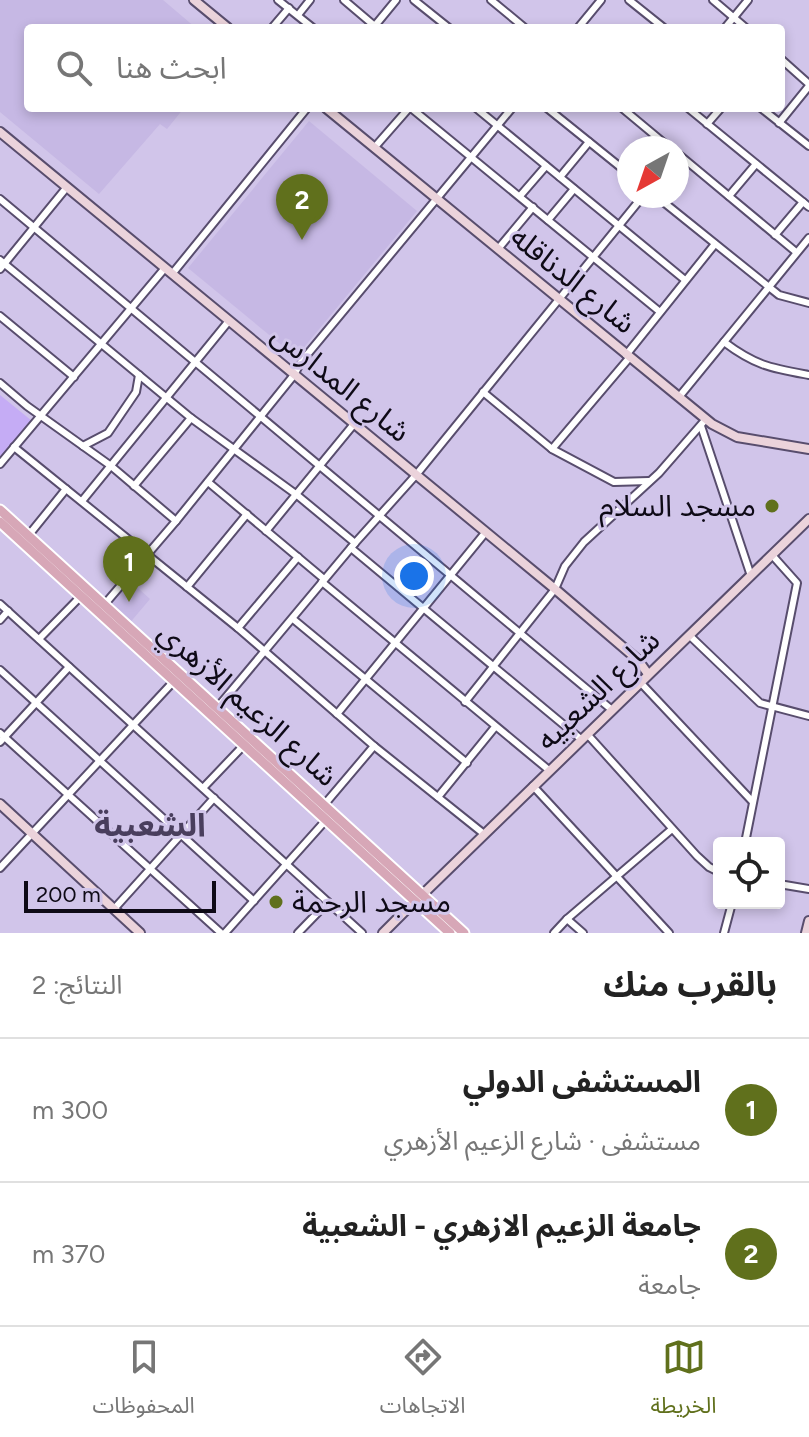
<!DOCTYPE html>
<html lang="ar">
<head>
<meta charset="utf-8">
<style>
  :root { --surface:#fff; --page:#f6f6f6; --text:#222; --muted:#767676; --line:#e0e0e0; --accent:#60701c }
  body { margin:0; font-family:Figtree,"Noto Sans Arabic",sans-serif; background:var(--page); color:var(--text); direction:rtl }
  .controls { position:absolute; right:24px; bottom:24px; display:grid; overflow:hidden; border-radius:8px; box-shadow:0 4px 12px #0003 }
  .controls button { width:72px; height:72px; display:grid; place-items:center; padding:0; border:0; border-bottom:2px solid var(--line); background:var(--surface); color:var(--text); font:40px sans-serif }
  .compass { position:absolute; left:617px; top:136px; width:72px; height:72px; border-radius:50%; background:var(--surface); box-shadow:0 4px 12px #0003; rotate:220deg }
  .scale { position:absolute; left:24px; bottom:20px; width:192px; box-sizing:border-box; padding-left:8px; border:4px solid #0e0a16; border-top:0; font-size:22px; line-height:28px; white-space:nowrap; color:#0e0a16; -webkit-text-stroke:6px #d1c5ea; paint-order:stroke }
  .you { position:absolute; left:414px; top:576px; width:28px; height:28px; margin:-20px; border:6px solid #fff; border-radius:50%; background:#1a73e8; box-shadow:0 0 0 12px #1a73e833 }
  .badge { display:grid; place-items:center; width:52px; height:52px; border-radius:50%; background:var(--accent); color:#fff; font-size:26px; font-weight:700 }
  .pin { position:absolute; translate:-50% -66px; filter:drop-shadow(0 2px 4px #0008) }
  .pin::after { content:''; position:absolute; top:42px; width:28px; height:24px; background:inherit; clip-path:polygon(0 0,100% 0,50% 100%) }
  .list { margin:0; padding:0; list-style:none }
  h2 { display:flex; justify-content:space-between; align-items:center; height:104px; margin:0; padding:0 32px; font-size:34px }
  h2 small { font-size:26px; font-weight:400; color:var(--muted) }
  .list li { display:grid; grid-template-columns:52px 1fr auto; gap:24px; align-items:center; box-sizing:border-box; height:144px; padding:0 32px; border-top:2px solid var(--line) }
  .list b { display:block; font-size:30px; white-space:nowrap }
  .list p { margin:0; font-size:26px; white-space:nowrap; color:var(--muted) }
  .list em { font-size:26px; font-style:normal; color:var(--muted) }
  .icon { flex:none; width:44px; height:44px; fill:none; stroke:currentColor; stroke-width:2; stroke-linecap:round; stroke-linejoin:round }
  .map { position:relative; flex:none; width:809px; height:933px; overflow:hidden; direction:ltr }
  .search { position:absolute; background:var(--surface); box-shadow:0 4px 12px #0003; left:24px; right:24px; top:24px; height:88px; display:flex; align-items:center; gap:20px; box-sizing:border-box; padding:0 28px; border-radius:8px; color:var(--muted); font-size:30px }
  .sheet { height:392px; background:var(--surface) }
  nav { display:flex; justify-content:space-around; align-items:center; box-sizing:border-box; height:112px; border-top:2px solid var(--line); background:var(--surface); font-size:22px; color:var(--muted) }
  nav a { display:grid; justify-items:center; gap:4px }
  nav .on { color:var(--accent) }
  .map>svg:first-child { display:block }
  .built { fill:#c6b8e4 }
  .grass { fill:#c5acf5 }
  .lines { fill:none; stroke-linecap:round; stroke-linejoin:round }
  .street-casing { stroke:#584d6d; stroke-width:10 }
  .secondary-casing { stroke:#584d6d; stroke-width:12 }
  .primary-casing { stroke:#fff; stroke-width:13 }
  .street { stroke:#fff; stroke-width:6 }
  .secondary { stroke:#ebd3db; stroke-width:8 }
  .primary { stroke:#d7a7b7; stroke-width:9 }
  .poi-dot { fill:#60701c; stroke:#d1c5ea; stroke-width:3 }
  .labels { text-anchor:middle; stroke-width:6; stroke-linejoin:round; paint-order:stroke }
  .street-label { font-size:30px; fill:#0e0a16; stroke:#d1c5ea }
  .poi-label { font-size:30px; fill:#0e0a16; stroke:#d1c5ea; text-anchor:end }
  .neighbourhood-label { font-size:32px; font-weight:bold; fill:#493e5d; stroke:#d1c5ea }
</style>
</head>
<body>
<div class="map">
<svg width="809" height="933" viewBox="0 0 809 933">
  <rect width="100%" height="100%" fill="#d1c5ea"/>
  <!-- built -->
  <g class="built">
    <path d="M0 0H163L196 28H28V108H184L167 129 160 124 99 194 0 112Z"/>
    <path d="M309 121 417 211 296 357 188 268Z"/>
    <path d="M129 580 150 599 128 625 107 606Z"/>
  </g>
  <!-- grass -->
  <path class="grass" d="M0 395 32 421 0 459Z"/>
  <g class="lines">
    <!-- street casing -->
    <g class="street-casing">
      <g id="street">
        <path d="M278 0 313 28"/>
        <path d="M344 0 377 28"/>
        <path d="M414 0 449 28"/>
        <path d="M491 0 525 28"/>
        <path d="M629 0 664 28"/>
        <path d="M713 0 746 28"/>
        <path d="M298 15 310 0"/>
        <path d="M272 28 289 8"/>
        <path d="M373 28 396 0"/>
        <path d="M578 28 601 0"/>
        <path d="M725 28 748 0"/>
        <path d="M781 59 809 84"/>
        <path d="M411 108 660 312"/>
        <path d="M476 108 685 280"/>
        <path d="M547 108 629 174"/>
        <path d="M622 108 670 148"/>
        <path d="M688 108 809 207"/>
        <path d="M761 108 809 146"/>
        <path d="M779 123 809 86"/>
        <path d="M707 124 721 108"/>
        <path d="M374 148 409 108"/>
        <path d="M677 153 796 252"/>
        <path d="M560 177 589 142"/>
        <path d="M520 196 546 166"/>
        <path d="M656 196 779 295 809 303"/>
        <path d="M729 196 756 164"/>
        <path d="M0 199 612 710"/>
        <path d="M548 220 574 189"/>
        <path d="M775 235 803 202"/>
        <path d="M498 249 533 207"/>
        <path d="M0 260 191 418 297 495 355 543"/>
        <path d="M0 269 67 187"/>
        <path d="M172 274 307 108"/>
        <path d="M0 316 74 377"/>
        <path d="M724 342C756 366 771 368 809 375"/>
        <path d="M626 355 715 244"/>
        <path d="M630 357 552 449 614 482 649 481"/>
        <path d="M0 383 27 406 111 466 176 521"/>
        <path d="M483 392 552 449"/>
        <path d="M679 397 809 238"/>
        <path d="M701 426 751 576"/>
        <path d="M83 446 108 433 136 392 139 375"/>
        <path d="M14 447 238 628 374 746 484 834"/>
        <path d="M0 464 165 268"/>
        <path d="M208 482 324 579"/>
        <path d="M134 486 191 418"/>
        <path d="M82 501 228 322"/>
        <path d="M266 531 354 424"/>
        <path d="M28 536 66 489"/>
        <path d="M351 548 582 740"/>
        <path d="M322 582 550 771"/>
        <path d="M187 587 247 514"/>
        <path d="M0 604 362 933"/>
        <path d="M104 605 176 521 294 375 301 362 512 108"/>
        <path d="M293 619 467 763"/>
        <path d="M0 620 8 611"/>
        <path d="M238 628 298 557"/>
        <path d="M689 635 760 703 809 716"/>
        <path d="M39 639 81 596"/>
        <path d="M0 670 254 901"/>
        <path d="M640 682 752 801"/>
        <path d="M465 702 555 589 565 566 584 542 659 473 706 419"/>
        <path d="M217 708 355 543 416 475 643 196"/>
        <path d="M337 714 485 533"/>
        <path d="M0 733 221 933"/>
        <path d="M588 735 697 856 709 867 719 872"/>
        <path d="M0 742 69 667"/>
        <path d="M533 786 669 933"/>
        <path d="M203 788 244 745"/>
        <path d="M438 797 495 727"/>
        <path d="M324 805 374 746"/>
        <path d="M745 843 797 583 772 555"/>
        <path d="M0 868 174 681"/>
        <path d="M779 884 809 889"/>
        <path d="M114 909 214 798"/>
        <path d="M567 919 583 933"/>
        <path d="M225 933 326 820"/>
        <path d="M298 933 328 902"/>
        <path d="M554 933 567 919 672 829"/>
        <path d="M724 933 732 903"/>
      </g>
    </g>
    <!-- secondary casing -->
    <g class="secondary-casing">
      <g id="secondary">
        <path d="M194 0 228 28"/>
        <path d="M326 108 712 424 737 437 809 449"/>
        <path d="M0 132 555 589 638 660 648 674"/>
        <path d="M0 804 140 933"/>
        <path d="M422 895 809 519"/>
        <path d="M383 933 415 901"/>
        <path d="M806 933 809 921"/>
      </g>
    </g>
    <!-- primary casing -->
    <g class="primary-casing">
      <g id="primary">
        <path d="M0 510 464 933"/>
        <path d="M0 522 450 933"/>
      </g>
    </g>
    <!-- street -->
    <use href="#street" class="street"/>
    <!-- secondary -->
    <use href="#secondary" class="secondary"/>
    <!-- primary -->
    <use href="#primary" class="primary"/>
  </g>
  <!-- markers -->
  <g class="poi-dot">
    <circle cx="772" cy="506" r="8"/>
    <circle cx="276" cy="902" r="8"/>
  </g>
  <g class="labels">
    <!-- street labels -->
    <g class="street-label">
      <text transform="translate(573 280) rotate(39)" y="10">شارع الدناقله</text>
      <text transform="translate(341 383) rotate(39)" y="10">شارع المدارس</text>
      <text transform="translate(598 690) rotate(-44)" y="10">شارع الشعبيه</text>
      <text transform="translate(248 704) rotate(42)" y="10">شارع الزعيم الأزهري</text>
    </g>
    <!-- poi labels -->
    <g class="poi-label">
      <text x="756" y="516">مسجد السلام</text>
      <text x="292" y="912" text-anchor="start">مسجد الرحمة</text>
    </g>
    <!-- neighbourhood labels -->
    <g class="neighbourhood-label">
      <text x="150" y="836">الشعبية</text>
    </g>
  </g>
</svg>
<div class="controls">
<button><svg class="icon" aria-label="locate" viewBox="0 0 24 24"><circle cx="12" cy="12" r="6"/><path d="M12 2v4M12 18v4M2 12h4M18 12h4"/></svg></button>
</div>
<svg class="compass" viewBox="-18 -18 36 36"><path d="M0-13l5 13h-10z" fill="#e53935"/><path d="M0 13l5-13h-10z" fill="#767676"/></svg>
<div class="scale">200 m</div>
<div class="you"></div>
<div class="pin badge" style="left:129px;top:602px">1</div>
<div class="pin badge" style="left:302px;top:240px">2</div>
<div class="search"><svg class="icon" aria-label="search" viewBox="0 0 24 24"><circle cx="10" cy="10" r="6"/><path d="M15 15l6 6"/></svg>ابحث هنا</div>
</div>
<section class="sheet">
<h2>بالقرب منك<small>النتائج: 2</small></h2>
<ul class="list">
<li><span class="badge">1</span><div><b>المستشفى الدولي</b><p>مستشفى · شارع الزعيم الأزهري</p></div><em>300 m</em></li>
<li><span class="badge">2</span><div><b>جامعة الزعيم الازهري - الشعبية</b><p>جامعة</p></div><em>370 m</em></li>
</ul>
</section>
<nav>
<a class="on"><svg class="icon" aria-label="map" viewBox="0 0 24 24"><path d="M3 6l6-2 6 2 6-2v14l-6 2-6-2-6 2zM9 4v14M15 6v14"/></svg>الخريطة</a>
<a><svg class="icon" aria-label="directions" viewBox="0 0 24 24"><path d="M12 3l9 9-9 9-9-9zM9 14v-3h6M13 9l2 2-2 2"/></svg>الاتجاهات</a>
<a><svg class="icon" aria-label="saved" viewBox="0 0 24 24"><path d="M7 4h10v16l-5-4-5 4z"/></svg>المحفوظات</a>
</nav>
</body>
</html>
